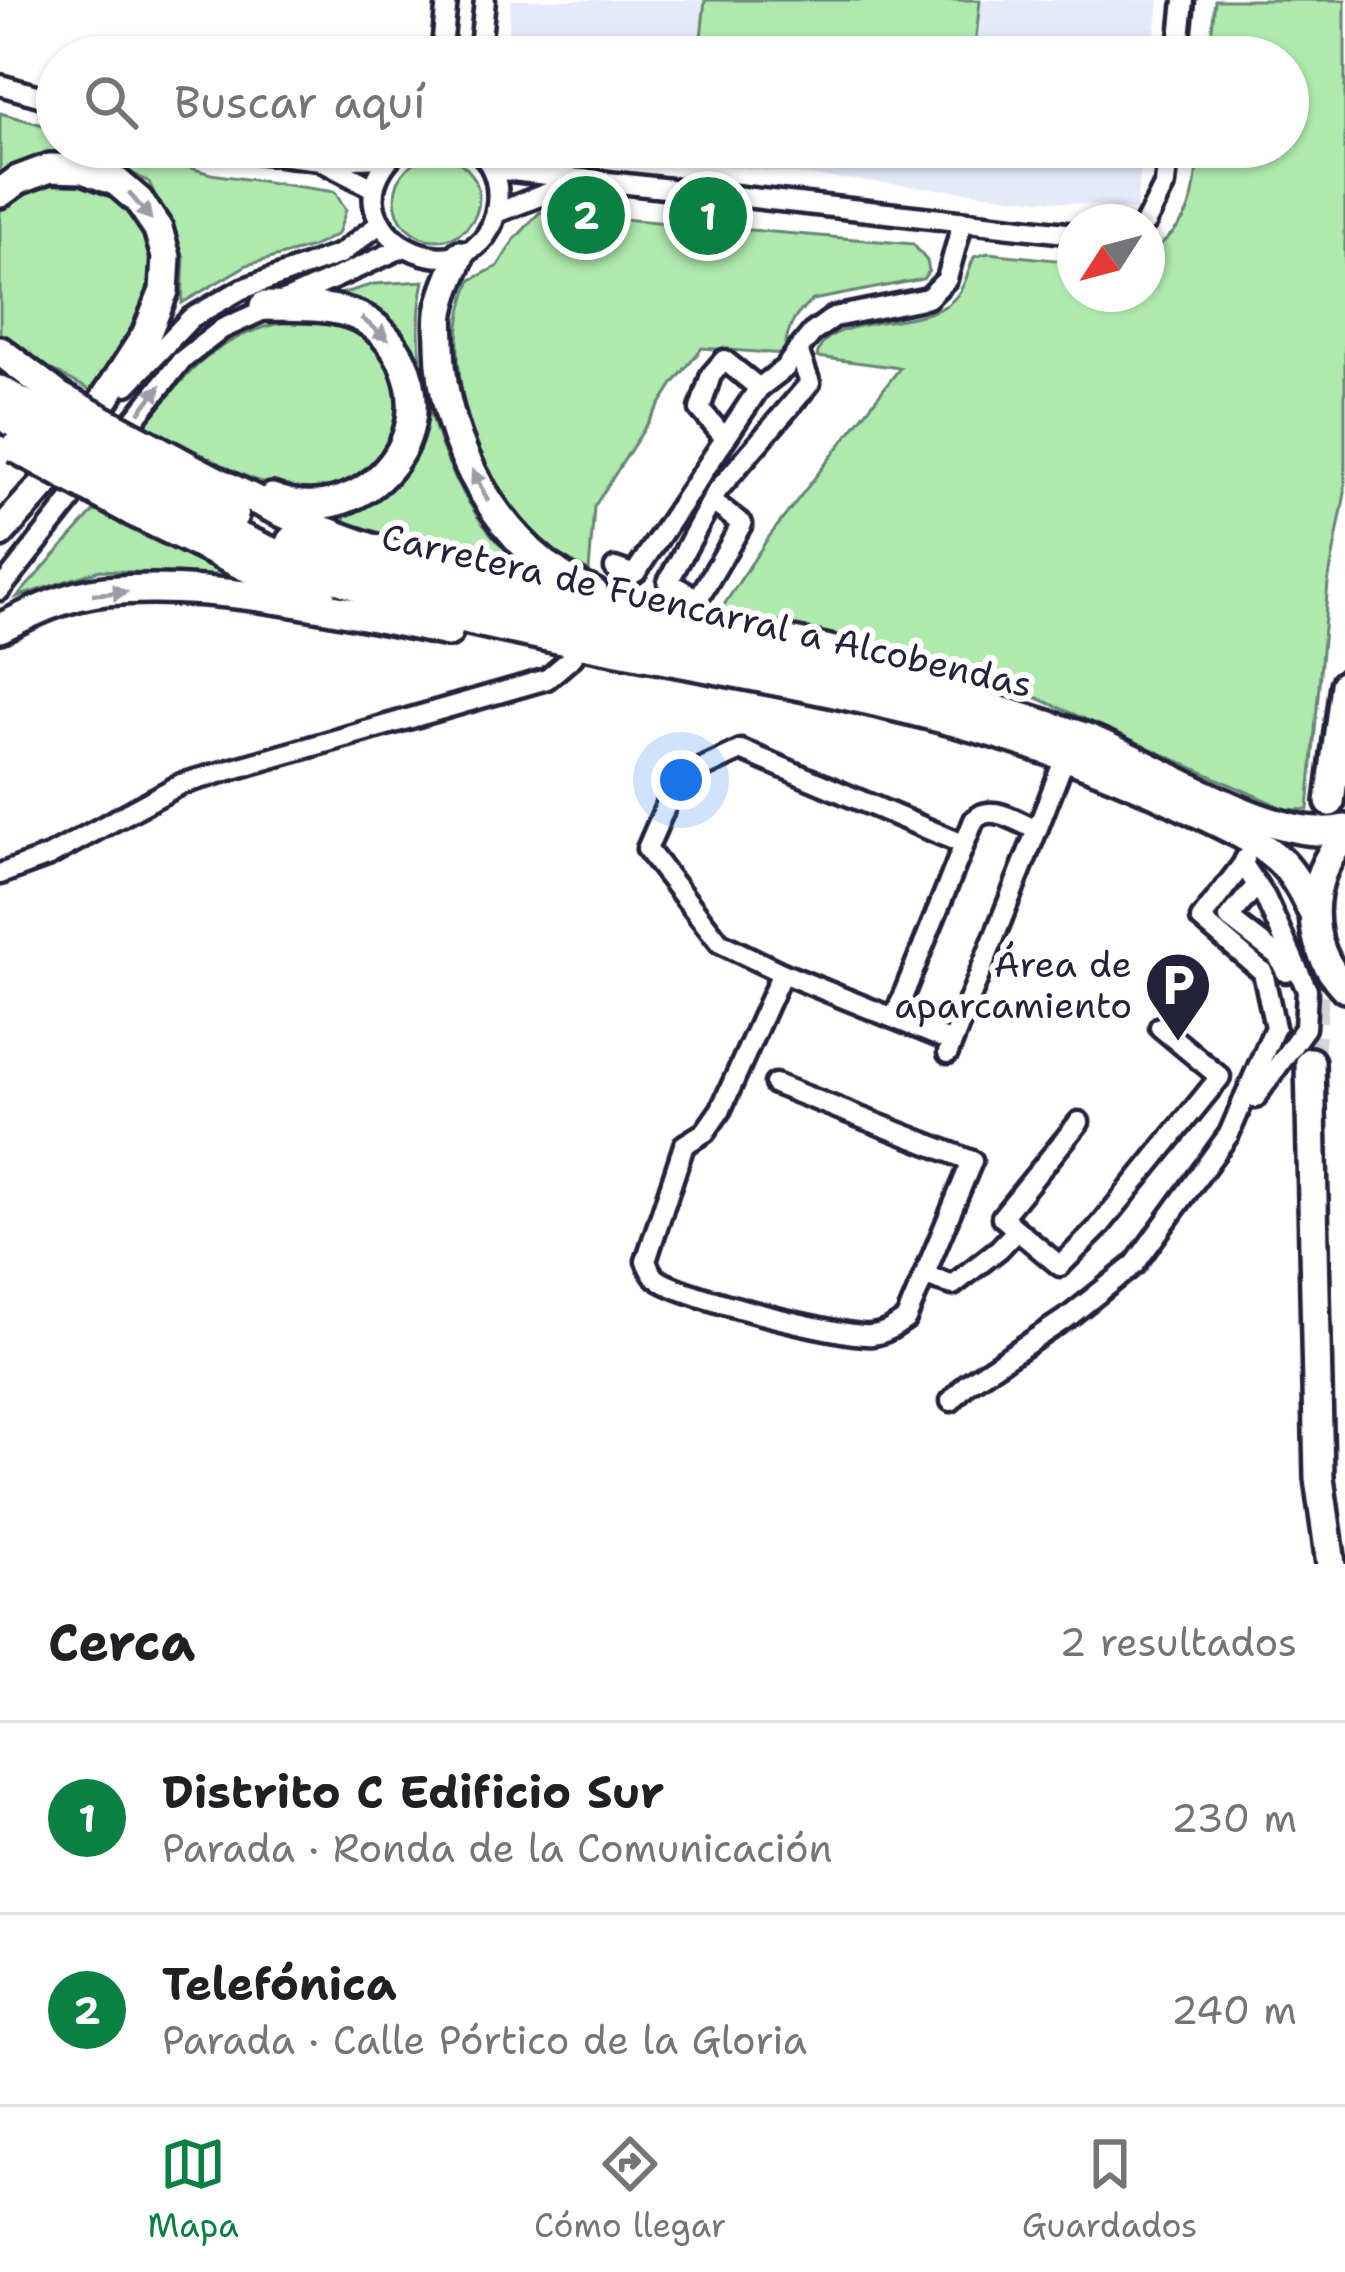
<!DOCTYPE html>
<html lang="es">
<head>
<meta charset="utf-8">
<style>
  :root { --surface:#fff; --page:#f2f2f2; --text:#202124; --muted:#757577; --line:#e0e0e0; --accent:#0b8043 }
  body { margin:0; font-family:"Shantell Sans",sans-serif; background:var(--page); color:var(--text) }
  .compass { position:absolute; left:1057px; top:204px; width:108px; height:108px; border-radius:50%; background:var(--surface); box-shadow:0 3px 9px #0004; rotate:234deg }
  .you { position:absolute; left:681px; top:780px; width:42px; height:42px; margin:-30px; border:9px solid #fff; border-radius:50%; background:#1a73e8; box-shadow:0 0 0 18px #1a73e833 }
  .badge { display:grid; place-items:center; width:78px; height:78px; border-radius:50%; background:var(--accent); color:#fff; font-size:39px; font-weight:700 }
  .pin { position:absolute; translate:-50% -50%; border:6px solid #fff; box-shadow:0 3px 12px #0006 }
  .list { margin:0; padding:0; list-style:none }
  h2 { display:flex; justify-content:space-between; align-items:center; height:156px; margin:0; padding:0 48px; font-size:51px }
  h2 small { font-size:39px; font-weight:400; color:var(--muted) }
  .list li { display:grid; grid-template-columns:78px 1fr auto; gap:36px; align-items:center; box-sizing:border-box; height:192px; padding:0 48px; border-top:3px solid var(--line) }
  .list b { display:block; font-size:45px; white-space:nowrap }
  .list p { margin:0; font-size:39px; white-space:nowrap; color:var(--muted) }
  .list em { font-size:39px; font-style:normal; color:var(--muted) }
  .icon { flex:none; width:66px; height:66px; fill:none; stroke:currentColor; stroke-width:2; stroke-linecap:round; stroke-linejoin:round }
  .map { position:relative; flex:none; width:1345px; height:1564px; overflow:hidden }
  .search { position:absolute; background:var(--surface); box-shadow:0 3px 9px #0004; left:36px; right:36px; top:36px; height:132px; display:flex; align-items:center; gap:30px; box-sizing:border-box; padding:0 42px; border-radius:66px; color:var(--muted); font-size:45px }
  .sheet { height:540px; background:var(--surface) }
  nav { display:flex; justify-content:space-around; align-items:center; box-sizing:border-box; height:168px; border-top:3px solid var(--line); background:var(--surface); font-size:33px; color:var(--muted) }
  nav a { display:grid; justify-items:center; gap:6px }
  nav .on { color:var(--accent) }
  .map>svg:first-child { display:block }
  .built { fill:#e4eaf8 }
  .green { fill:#afe9ae; stroke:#688674; stroke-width:3 }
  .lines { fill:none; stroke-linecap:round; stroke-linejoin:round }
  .highway-tunnel { stroke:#d3d3d8; stroke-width:27; stroke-dasharray:27 14; stroke-linecap:butt }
  .minor-casing { stroke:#22223b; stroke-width:27 }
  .highway-casing { stroke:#22223b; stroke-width:36 }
  .minor { stroke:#fff; stroke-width:18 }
  .highway { stroke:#fff; stroke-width:27 }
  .highway-bridge-casing { stroke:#22223b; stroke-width:36; stroke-linecap:butt }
  .highway-bridge { stroke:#fff; stroke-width:27 }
  .oneway { fill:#9c9ca7 }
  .labels { text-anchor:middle; stroke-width:12; stroke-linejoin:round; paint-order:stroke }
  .street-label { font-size:36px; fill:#22223b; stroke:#fff }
  .poi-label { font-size:36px; fill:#22223b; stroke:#fff; text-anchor:end }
</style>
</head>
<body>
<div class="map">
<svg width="1345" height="1564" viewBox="0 0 1345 1564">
  <rect width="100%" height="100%" fill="#fff"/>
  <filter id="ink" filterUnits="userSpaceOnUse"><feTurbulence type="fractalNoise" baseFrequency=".00833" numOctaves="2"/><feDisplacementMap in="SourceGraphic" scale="24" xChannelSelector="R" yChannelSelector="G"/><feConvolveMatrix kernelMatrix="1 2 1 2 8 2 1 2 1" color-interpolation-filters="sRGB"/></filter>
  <g filter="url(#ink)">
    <!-- built -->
    <g class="built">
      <path d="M511 0H1159L1153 57H506Z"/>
      <path d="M543 147H1143L1136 210Z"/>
    </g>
    <!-- green -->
    <g class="green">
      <path d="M705 0H980L974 57H699Z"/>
      <path d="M1215 0H1345V493L1328 583 1308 810 1285 809 964 665 720 611 768 538 900 368 817 357C823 312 921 330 952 301 964 290 968 271 974 257L988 253 1075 262V294H1147V256C1194 218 1193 206 1199 147H1288V57H1209Z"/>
      <path d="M0 113 57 129V147H119L211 174 335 192 346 210 338 234 312 247 247 265 182 303 184 258 149 182 111 162 71 153 32 159 0 177Z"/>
      <circle cx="437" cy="198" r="42"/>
      <path d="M62 181C114 181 157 220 153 276 150 312 110 360 90 390L9 347 0 338V207L28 185Z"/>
      <path d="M540 212 913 244 927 261 929 271 923 279 813 300C793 315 787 329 784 354L702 348 673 384 594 507 589 571C566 559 545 548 528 530 473 469 437 356 471 280L498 266 514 240Z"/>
      <path d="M424 281C408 354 433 448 474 511 488 534 510 554 529 574L441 554 320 517C345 511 370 507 390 490 435 450 437 372 397 327 381 310 361 302 340 294L374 284Z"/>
      <path d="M305 318 346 325 382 350 399 386 400 421 382 462 344 487 291 494 210 462 145 424C196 362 222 331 305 318Z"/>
      <path d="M95 510 252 585 173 574 100 570 17 597Z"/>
    </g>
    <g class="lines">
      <!-- highway-tunnel -->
      <path class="highway-tunnel" d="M1310 1062 1320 938"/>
      <!-- minor casing -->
      <g class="minor-casing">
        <g id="minor">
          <path d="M441 57 447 0"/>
          <path d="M479 57 485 0"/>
          <path d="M1178 57 1184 0"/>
          <path d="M0 85 57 101"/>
          <path d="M215 147 319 160 389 158"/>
          <path d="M401 147C307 231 483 314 497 204 500 182 492 161 474 147"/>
          <path d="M323 162 373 188"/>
          <path d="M493 169 1075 234"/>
          <path d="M496 213 576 182"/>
          <path d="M1146 222 1165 184 1169 147"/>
          <path d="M127 385 191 318 242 289 340 254 381 223"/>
          <path d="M724 437 700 409 711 375 724 360 759 388"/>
          <path d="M118 440 181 361 222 329 402 248"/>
          <path d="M712 501 742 524 698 599 668 582 717 491 810 383 798 350 812 333 834 317 928 298 947 279 962 224"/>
          <path d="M615 568 632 574 636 572 759 388 785 368 798 350"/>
          <path d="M0 590 90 476"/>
          <path d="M1245 859 1243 864 1265 897 1307 990 1305 1028 1255 1098"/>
          <path d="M0 874 49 856 181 784 547 679 573 657"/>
          <path d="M1257 885 1229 918 1278 956 1286 972 1289 971"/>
          <path d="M782 973 952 1042"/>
          <path d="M894 1018 974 820C991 802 1017 822 1037 830L1066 755"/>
          <path d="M948 1053 1037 830"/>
          <path d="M775 1084 972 1161 906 1319C896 1326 885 1334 872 1335 845 1338 673 1295 655 1277 651 1273 648 1266 646 1261L684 1145 705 1132 721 1109 782 973 720 943 647 849 677 780 741 750 963 844"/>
          <path d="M1017 1230 1002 1217 1079 1122"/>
          <path d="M924 1276 953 1285 999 1249 1017 1230 1060 1266 1097 1229 1220 1077 1160 1027"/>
          <path d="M951 1401 967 1384 1071 1315 1135 1264 1229 1134 1275 1027 1263 972 1201 919 1243 864"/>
        </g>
      </g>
      <!-- highway casing -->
      <g class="highway-casing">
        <g id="highway">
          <path d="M0 193 18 180 50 168 83 169 117 182 139 201 158 229 166 257 164 291 146 335 63 463 0 533"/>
          <path d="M460 255C454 272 444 290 441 308 438 319 440 333 440 345 441 443 501 554 594 593"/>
          <path d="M264 306C295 307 328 304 357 316 376 323 393 343 402 361 442 445 357 531 272 498"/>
          <path d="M0 351 60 397"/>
          <path d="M0 390 43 414"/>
          <path d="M0 415 28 431"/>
          <path d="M177 460C240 493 301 525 369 547 558 608 760 623 949 682"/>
          <path d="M162 480 234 515"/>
          <path d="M146 495C249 541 350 592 460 618 698 674 950 694 1173 801 1203 816 1254 837 1277 858 1293 872 1303 892 1312 911"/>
          <path d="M131 511 267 577 321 596"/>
          <path d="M291 541C546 639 826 648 1084 737 1156 763 1272 846 1345 829"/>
          <path d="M0 628C34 611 67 595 105 591 218 581 338 610 448 632"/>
          <path d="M1330 802 1345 685"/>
          <path d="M1345 836C1305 880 1303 944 1345 988"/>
          <path d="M1310 1062 1319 1478 1331 1564"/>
        </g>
      </g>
      <!-- minor -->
      <use href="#minor" class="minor"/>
      <!-- highway -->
      <use href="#highway" class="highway"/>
      <!-- highway-bridge casing -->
      <g class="highway-bridge-casing">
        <g id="highway-bridge">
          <path d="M60 397 177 460"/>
          <path d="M43 414 162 480"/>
          <path d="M28 431 146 495"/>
          <path d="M15 448 131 511"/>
        </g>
      </g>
      <!-- highway-bridge -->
      <use href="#highway-bridge" class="highway-bridge"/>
    </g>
    <!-- one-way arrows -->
    <defs><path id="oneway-solid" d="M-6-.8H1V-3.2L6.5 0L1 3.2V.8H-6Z" transform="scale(3)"/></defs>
    <g class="oneway">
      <use href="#oneway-solid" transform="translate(140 206) rotate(50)"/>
      <use href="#oneway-solid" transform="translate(375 329) rotate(39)"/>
      <use href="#oneway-solid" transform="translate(150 399) rotate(-52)"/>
      <use href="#oneway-solid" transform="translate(480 485) rotate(-117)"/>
      <use href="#oneway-solid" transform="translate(110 593) rotate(-4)"/>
    </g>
  </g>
  <!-- icons -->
  <defs>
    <g id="parking-pin" transform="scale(3.45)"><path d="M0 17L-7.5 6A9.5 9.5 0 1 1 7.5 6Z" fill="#22223b" stroke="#fff"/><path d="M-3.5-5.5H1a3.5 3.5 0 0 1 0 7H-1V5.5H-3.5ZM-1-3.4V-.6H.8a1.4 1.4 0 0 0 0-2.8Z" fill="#fff"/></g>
  </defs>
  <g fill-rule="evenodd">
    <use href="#parking-pin" x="1178" y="985"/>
  </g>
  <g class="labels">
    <!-- street labels -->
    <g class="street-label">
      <text transform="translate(707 610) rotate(13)" y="13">Carretera de Fuencarral a Alcobendas</text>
    </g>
    <!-- poi labels -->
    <g class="poi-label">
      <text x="1132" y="977">Área de<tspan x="1132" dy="41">aparcamiento</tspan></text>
    </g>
  </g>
</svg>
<svg class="compass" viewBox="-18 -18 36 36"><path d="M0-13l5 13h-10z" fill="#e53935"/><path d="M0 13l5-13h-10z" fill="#757577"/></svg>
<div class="you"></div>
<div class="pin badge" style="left:708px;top:216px">1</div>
<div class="pin badge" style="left:586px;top:215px">2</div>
<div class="search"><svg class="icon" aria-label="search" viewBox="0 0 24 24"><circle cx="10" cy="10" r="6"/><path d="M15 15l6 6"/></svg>Buscar aquí</div>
</div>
<section class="sheet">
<h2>Cerca<small>2 resultados</small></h2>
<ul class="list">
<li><span class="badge">1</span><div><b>Distrito C Edificio Sur</b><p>Parada · Ronda de la Comunicación</p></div><em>230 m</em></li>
<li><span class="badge">2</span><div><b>Telefónica</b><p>Parada · Calle Pórtico de la Gloria</p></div><em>240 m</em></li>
</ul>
</section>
<nav>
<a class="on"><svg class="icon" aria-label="map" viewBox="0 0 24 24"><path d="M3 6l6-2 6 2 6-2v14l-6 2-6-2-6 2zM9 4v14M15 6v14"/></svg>Mapa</a>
<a><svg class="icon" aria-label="directions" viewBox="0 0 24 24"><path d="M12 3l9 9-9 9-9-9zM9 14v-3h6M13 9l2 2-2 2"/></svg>Cómo llegar</a>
<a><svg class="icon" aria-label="saved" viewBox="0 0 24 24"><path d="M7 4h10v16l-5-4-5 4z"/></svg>Guardados</a>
</nav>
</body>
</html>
